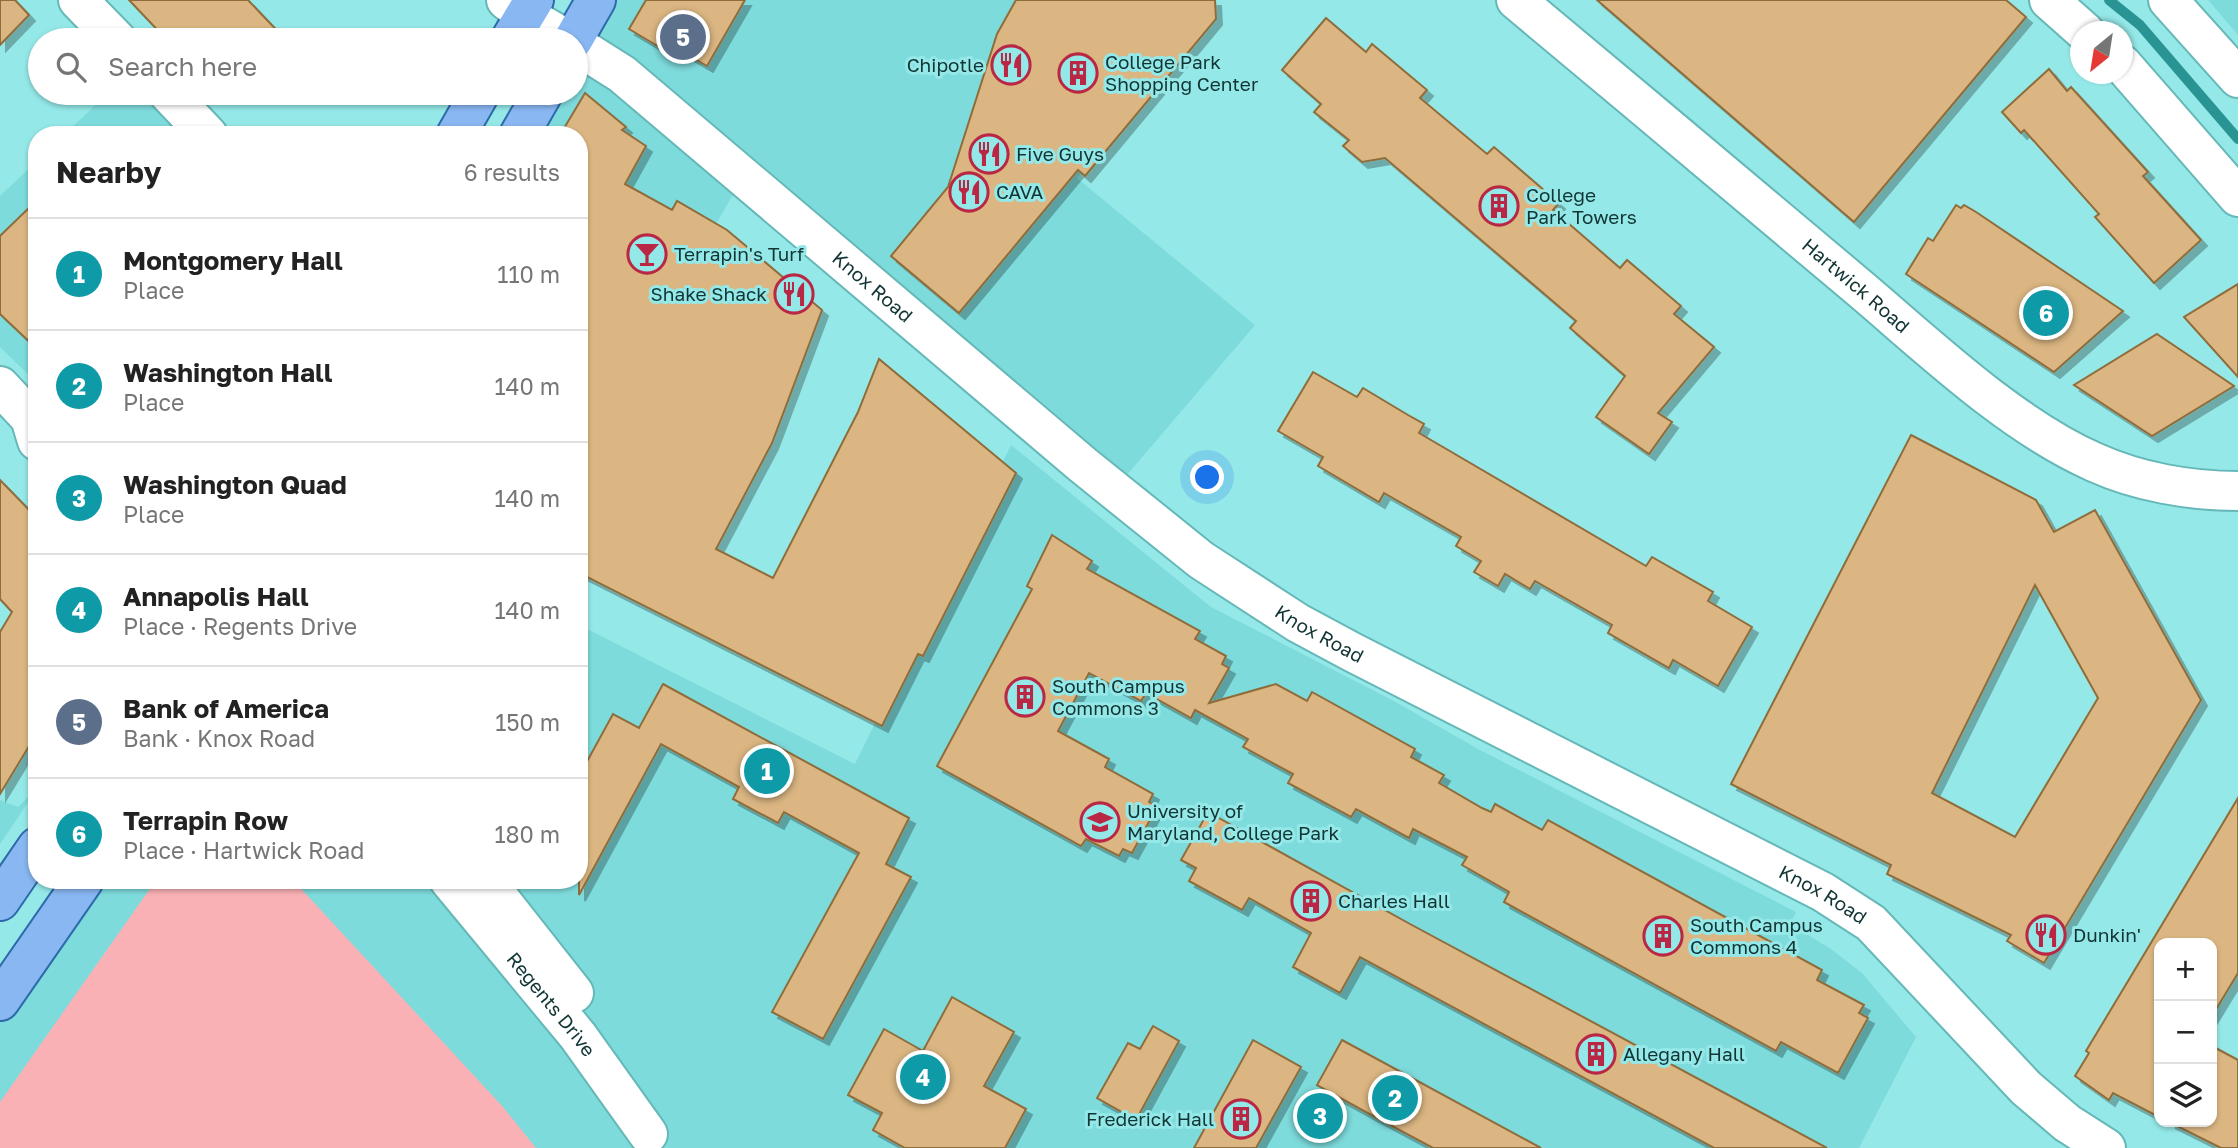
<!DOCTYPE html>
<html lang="en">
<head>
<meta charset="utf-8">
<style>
  :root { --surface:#fff; --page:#f2f2f2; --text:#222; --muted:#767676; --line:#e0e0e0; --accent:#0f766e }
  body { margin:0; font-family:"Golos Text",sans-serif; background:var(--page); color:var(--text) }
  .controls { position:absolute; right:21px; bottom:21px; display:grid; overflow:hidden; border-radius:14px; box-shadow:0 2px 5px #0004 }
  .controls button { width:63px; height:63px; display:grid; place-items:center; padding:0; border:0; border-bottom:2px solid var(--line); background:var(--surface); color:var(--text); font:35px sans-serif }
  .compass { position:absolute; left:2070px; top:21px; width:63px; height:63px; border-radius:50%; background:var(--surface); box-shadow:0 2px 5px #0004; rotate:210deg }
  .you { position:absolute; left:1208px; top:478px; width:24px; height:24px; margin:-18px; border:5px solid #fff; border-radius:50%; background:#1a73e8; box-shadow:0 0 0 10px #1a73e833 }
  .badge { display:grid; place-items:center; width:46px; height:46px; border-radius:50%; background:var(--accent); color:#fff; font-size:23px; font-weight:700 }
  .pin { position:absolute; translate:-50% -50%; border:4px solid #fff; box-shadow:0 2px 7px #0006 }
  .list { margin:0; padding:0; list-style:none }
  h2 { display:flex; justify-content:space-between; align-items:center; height:91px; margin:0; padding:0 28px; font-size:30px }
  h2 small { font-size:23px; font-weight:400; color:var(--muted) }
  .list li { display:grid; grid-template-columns:46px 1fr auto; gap:21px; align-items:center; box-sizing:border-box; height:112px; padding:0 28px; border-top:2px solid var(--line) }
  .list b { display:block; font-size:26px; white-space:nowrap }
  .list p { margin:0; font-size:23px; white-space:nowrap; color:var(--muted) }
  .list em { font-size:23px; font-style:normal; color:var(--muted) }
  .icon { flex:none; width:38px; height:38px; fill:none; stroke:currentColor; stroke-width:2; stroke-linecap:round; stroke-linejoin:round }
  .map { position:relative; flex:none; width:2238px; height:1148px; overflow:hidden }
  .search { position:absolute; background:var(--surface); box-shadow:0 2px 5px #0004; left:28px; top:28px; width:560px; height:77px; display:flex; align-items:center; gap:18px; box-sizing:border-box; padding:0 24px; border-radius:38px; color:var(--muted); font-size:26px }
  .panel { position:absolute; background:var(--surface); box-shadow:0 2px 5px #0004; left:28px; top:126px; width:560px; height:763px; border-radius:28px }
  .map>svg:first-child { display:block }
  .built { fill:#7edbdc }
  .green { fill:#f9b1b5 }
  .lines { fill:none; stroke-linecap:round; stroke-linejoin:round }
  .stream { stroke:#2a9494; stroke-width:10 }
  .building { fill:#dbb682; stroke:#8f6d3b; stroke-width:2; fill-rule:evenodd; filter:url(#shadow) }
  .minor-casing { stroke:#66b8b8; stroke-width:42 }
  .major-casing { stroke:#2c6aaa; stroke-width:42 }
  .minor { stroke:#fff; stroke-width:38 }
  .major { stroke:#89b7f2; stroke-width:38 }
  .labels { text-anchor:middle; stroke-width:6; stroke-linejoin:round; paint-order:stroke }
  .poi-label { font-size:19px; fill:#113434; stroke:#95e8e8; text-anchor:start }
  .street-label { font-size:19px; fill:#113434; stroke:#95e8e8 }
</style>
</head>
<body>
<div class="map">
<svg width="2238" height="1148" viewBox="0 0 2238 1148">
  <defs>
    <filter id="shadow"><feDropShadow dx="6" dy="6" stdDeviation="0" flood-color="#0004"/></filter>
  </defs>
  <rect width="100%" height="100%" fill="#95e8e8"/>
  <!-- built -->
  <g class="built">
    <path d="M596 0H1215L1216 16 1077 178 1255 325 1115 489 743 177 631 372 579 135H519L543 93H576V40Z"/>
    <path d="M2208 0H2238V35L2215 8Z"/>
    <path d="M108 93H140L180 135H64Z"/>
    <path d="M37 161V383L0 347V196Z"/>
    <path d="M1011 445 1211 607 1394 701 1480 750 1796 912 1790 924 1831 949 1862 973 1916 1037 1859 1148H0V975L58 880H579V625L855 764Z"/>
    <path d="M37 788V789L0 844V800L18 807Z"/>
  </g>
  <!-- green -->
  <path class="green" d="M156 880H293L503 1107 536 1148H0V1102Z"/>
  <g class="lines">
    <!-- stream -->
    <path class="stream" d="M2109 0 2140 25 2238 139"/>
  </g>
  <!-- building -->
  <g class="building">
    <path d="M0 0H15L29 15 0 45Z"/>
    <path d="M129 0H248L286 40H167Z"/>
    <path d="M646 0H745L707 66 669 44 666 51 629 29Z"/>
    <path d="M1016 0H1215L1216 19 1085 176 1078 170 959 313 891 256 948 187 997 34Z"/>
    <path d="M1597 0H2006L2026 17 1854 222Z"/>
    <path d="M1326 18 1366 52 1372 44 1427 90 1420 98 1487 154 1494 147 1559 203 1553 210 1620 268 1627 260 1681 306 1674 314 1714 347 1658 413 1672 422 1649 454 1596 417 1625 376 1570 328 1576 321 1385 158 1362 162 1343 146 1349 140 1314 112 1321 104 1282 70Z"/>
    <path d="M2049 69 2067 91 2071 87 2148 172 2143 176 2201 240 2154 283 2095 217 2099 214 2024 130 2021 133 2002 112Z"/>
    <path d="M585 93 626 127 622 130 646 146 625 184 672 210 677 201 727 230 822 310 772 443 716 549 773 578 858 412 879 359 1016 473 923 656 918 654 882 726 579 573V135H560Z"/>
    <path d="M37 200V349L0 314V236Z"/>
    <path d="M1956 205 1961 208 1964 205 1976 212 2123 311 2054 372 1906 274 1928 238 1933 241Z"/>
    <path d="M2238 284V377L2184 317Z"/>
    <path d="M2157 334 2234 386 2152 436 2074 385Z"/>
    <path d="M1313 372 1357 397 1363 388 1408 415 1424 424 1419 433 1646 566 1652 557 1713 592 1708 601 1752 627 1718 686 1673 660 1669 668 1608 633 1612 625 1535 581 1530 589 1505 574 1498 586 1474 572 1481 561 1456 546 1461 537 1384 493 1379 502 1318 466 1323 457 1278 431Z"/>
    <path d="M1911 435 2036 500 2054 532 2095 510 2201 700 2044 963 2007 941 2011 935 1887 874 1891 865 1731 784ZM2035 585 2098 698 2015 837 1932 793Z"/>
    <path d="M0 480 37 518V733L0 794V632L12 612 0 599Z"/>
    <path d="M1052 535 1092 561 1087 569 1200 631 1195 639 1226 656 1222 664 1229 668 1209 703 1276 684 1307 701 1312 692 1415 749 1411 757 1444 775 1439 783 1482 808 1491 812 1495 804 1542 830 1548 820 1822 970 1817 980 1864 1005 1859 1013 1868 1018 1838 1073 1781 1042 1776 1051 1504 902 1509 892 1462 865 1467 857 1413 829 1409 838 1356 809 1351 817 1288 783 1293 774 1243 747 1248 739 1195 710 1191 718 1146 693 1141 701 1089 673 1058 731 1109 759 1105 767 1153 794 1149 802 1157 807 1132 853 1123 849 1119 856 1086 839 1081 846 937 766 1032 589 1027 586Z"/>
    <path d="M663 684 909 818 886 864 911 877 823 1039 772 1012 859 853 784 812 778 823 733 799 739 787 661 744 579 895V776L613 714 639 728Z"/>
    <path d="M2238 798V973L2212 1016V943H2159V1117L2113 1093 2109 1100 2075 1076 2089 1053 2086 1051Z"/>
    <path d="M1208 812 1410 924 1827 1148H1714L1360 957 1340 993 1293 967 1311 933 1249 898 1242 910 1189 881 1196 868 1181 860Z"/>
    <path d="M952 997 1014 1032 984 1086 1026 1109 1005 1148H905L873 1130 882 1113 848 1095 884 1029 923 1051Z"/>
    <path d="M1153 1026 1179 1041 1136 1120 1097 1098 1128 1043 1140 1049Z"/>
    <path d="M1253 1040 1301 1067 1256 1148H1194Z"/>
    <path d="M1342 1040 1541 1148H1433L1364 1111 1317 1085Z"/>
    <path d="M2212 1046 2238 1060V1148H2221L2169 1122H2212Z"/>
  </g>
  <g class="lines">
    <!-- minor casing -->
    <g class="minor-casing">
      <g id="minor">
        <path d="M78 0 117 40"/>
        <path d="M506 0 525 15 568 40"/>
        <path id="s1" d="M1516 0C1630 95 1743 190 1857 286 1927 345 2010 425 2094 462 2138 482 2190 491 2238 491"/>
        <path d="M2049 0 2085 32"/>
        <path d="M2168 0 2238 78"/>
        <path id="s2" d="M576 45 622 74 1083 465 1201 560 1298 623 1352 652 1823 892 1871 923 2026 1088 2067 1123 2106 1148"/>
        <path d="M2122 64 2238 197"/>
        <path d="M168 93 208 135"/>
        <path d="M0 386 30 418 37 441"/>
        <path id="s3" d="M449 880 578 1036 648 1134"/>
        <path d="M485 880 574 993"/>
      </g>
    </g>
    <!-- major casing -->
    <g class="major-casing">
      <g id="major">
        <path d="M510 40 534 0"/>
        <path d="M573 40 596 0"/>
        <path d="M456 135 480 93"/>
        <path d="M519 135 543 93"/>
        <path d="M0 901 37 847"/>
        <path d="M0 1001 84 880"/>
      </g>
    </g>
    <!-- minor -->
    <use href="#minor" class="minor"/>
    <!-- major -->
    <use href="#major" class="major"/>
  </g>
  <!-- icons -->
  <defs>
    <g id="restaurant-ring" transform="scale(2.0125)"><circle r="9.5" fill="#95e8e8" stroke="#b92744" stroke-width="1.5"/><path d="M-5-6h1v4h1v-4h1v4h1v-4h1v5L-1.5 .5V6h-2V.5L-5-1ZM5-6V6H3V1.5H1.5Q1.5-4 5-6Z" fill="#b92744"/></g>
    <g id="building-ring" transform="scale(2.0125)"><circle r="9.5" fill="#95e8e8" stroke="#b92744" stroke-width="1.5"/><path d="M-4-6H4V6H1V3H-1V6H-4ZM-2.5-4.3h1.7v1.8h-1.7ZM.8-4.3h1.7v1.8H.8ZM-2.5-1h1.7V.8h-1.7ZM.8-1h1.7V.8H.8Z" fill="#b92744"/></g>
    <g id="bar-ring" transform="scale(2.0125)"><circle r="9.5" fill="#95e8e8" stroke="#b92744" stroke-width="1.5"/><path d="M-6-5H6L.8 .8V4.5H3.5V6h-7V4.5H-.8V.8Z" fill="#b92744"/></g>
    <g id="university-ring" transform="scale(2.0125)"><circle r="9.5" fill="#95e8e8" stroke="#b92744" stroke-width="1.5"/><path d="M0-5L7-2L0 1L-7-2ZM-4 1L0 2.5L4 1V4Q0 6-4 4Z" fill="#b92744"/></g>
  </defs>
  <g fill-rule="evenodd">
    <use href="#restaurant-ring" x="1011" y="65"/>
    <use href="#building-ring" x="1078" y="73"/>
    <use href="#restaurant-ring" x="989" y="154"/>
    <use href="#restaurant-ring" x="969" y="192"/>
    <use href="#building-ring" x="1499" y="206"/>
    <use href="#bar-ring" x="647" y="254"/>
    <use href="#restaurant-ring" x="794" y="294"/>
    <use href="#building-ring" x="1025" y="697"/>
    <use href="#university-ring" x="1100" y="822"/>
    <use href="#building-ring" x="1311" y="901"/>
    <use href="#restaurant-ring" x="2046" y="935"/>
    <use href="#building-ring" x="1663" y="936"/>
    <use href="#building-ring" x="1596" y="1054"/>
    <use href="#building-ring" x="1241" y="1119"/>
  </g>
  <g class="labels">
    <!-- poi labels -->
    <g class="poi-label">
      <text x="1105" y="69">College Park<tspan x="1105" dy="22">Shopping Center</tspan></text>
      <text x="984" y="72" text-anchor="end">Chipotle</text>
      <text x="1016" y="161">Five Guys</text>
      <text x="996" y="199">CAVA</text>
      <text x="1526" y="202">College<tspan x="1526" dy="22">Park Towers</tspan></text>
      <text x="674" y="261">Terrapin's Turf</text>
      <text x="767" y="301" text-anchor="end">Shake Shack</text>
      <text x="1052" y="693">South Campus<tspan x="1052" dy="22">Commons 3</tspan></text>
      <text x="1127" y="818">University of<tspan x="1127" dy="22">Maryland, College Park</tspan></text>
      <text x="1338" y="908">Charles Hall</text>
      <text x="1690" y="932">South Campus<tspan x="1690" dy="22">Commons 4</tspan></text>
      <text x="2073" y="942">Dunkin'</text>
      <text x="1623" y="1061">Allegany Hall</text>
      <text x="1214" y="1126" text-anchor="end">Frederick Hall</text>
    </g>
    <!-- street labels -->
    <g class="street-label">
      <text dy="7" stroke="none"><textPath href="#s2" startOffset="383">Knox Road</textPath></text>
      <text dy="7" stroke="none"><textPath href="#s1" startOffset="444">Hartwick Road</textPath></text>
      <text dy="7" stroke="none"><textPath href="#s2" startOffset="950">Knox Road</textPath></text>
      <text dy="7" stroke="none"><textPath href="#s2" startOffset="1517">Knox Road</textPath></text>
      <text dy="7" stroke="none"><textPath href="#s3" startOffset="161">Regents Drive</textPath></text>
    </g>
  </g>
</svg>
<div class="controls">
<button>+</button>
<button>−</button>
<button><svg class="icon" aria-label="layers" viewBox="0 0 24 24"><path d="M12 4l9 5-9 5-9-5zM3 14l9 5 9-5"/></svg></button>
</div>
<svg class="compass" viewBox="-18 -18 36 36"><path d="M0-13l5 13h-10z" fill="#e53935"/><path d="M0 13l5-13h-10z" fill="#767676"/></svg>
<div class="you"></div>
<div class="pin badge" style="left:767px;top:771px;background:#0f9aa8">1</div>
<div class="pin badge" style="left:1395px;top:1098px;background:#0f9aa8">2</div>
<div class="pin badge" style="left:1320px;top:1116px;background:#0f9aa8">3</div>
<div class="pin badge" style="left:923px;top:1077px;background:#0f9aa8">4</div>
<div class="pin badge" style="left:683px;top:37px;background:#5c6f8a">5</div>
<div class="pin badge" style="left:2046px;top:313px;background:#0f9aa8">6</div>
<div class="search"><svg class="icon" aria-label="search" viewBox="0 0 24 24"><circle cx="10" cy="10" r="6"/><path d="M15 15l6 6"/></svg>Search here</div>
<section class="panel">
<h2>Nearby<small>6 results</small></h2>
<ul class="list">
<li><span class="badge" style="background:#0f9aa8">1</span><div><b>Montgomery Hall</b><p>Place</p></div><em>110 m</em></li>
<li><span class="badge" style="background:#0f9aa8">2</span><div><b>Washington Hall</b><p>Place</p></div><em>140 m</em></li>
<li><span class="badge" style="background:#0f9aa8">3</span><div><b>Washington Quad</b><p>Place</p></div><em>140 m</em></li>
<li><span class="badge" style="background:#0f9aa8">4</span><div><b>Annapolis Hall</b><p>Place · Regents Drive</p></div><em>140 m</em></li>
<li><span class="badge" style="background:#5c6f8a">5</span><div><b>Bank of America</b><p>Bank · Knox Road</p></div><em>150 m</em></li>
<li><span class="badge" style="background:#0f9aa8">6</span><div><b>Terrapin Row</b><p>Place · Hartwick Road</p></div><em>180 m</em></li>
</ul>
</section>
</div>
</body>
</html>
